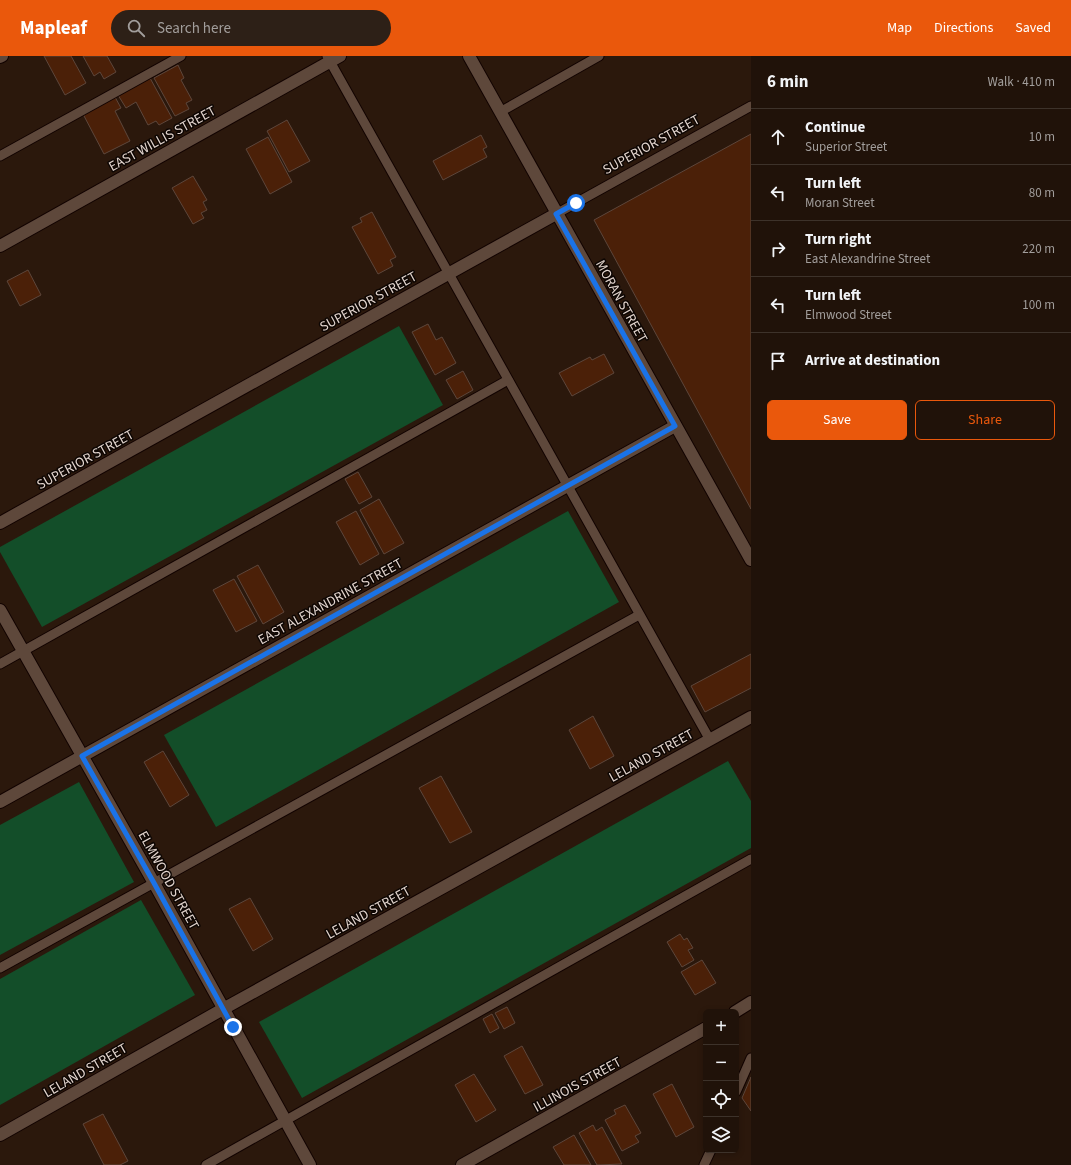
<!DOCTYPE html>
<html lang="en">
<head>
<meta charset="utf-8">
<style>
  :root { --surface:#201209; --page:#2d2017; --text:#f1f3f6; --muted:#a29e9c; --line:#3d322a; --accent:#ea580c }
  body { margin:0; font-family:"Source Sans 3",sans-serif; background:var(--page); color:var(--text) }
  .controls { position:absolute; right:12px; bottom:12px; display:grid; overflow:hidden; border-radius:6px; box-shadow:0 2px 6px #0003 }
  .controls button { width:36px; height:36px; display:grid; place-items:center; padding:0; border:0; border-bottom:1px solid var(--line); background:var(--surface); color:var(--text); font:20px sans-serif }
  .stop { position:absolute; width:12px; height:12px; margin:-9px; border:3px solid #1a73e8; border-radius:50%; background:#fff }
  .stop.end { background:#1a73e8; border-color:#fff; box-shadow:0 1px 4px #0008 }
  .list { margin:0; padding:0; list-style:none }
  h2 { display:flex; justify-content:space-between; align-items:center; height:52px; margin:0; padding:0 16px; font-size:17px }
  h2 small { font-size:13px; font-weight:400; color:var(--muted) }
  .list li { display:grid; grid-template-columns:26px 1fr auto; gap:12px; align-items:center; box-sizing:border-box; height:56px; padding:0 16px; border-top:1px solid var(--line) }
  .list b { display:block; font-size:15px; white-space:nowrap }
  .list p { margin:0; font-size:13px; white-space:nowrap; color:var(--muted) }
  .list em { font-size:13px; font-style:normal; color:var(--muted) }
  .actions { display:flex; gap:8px; padding:12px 16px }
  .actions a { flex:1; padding:9px 0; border:1px solid var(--accent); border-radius:6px; text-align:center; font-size:14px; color:var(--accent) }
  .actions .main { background:var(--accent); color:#fff }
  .icon { flex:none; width:22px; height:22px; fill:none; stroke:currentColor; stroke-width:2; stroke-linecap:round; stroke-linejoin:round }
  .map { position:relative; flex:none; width:751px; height:1109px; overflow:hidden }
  header { display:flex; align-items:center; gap:24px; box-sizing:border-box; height:56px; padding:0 20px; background:var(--accent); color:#fff }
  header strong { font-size:19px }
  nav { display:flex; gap:22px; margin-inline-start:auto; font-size:14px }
  .search { width:280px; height:36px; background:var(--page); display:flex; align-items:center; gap:10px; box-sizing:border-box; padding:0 14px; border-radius:22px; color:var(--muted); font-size:15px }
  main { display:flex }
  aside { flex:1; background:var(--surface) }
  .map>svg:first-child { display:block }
  .green { fill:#134e29 }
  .building { fill:#4b2008; stroke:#5d463b }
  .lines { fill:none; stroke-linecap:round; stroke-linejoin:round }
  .lane-casing { stroke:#120300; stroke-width:11 }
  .street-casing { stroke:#120300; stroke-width:14 }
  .lane { stroke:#5e483b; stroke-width:9 }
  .street { stroke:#5e483b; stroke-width:12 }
  .route { stroke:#1a73e8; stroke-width:5 }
  .labels { text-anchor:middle; stroke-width:3; stroke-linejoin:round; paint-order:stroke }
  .street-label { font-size:14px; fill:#e3d5ce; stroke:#0d0603 }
</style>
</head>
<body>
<header>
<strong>Mapleaf</strong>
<div class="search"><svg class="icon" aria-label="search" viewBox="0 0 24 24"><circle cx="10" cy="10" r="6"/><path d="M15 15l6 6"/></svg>Search here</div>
<nav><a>Map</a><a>Directions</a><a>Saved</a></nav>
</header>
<main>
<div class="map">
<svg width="751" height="1109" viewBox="0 0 751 1109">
  <rect width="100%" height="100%" fill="#2b180c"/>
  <!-- green -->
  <g class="green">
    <path d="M399 270 443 349 42 571 0 496V491Z"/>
    <path d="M568 455 619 546 216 771 164 679Z"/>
    <path d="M728 705 751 745V792L302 1042 259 966Z"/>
    <path d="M79 726 134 826 0 899V769Z"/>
    <path d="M141 844 195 939 0 1049V923Z"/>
  </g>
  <!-- building -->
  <g class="building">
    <path d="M44 0H71L86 27 65 39Z"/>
    <path d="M83 0H107L116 16 104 23 100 16 94 20Z"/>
    <path d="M178 9 184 22 181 24 192 44 186 47 189 53 175 60 154 22Z"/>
    <path d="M150 22 172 62 159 69 156 65 148 69 136 46 126 52 118 39Z"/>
    <path d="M115 41 121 52 115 55 130 85 104 98 83 58Z"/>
    <path d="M287 64 310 105 289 116 267 75Z"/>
    <path d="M751 78V453L594 164Z"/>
    <path d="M481 79 487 91 483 93 487 101 443 124 433 105Z"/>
    <path d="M268 81 292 126 270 138 246 93Z"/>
    <path d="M193 120 207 144 203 146 207 154 201 157 204 162 193 168 172 132Z"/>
    <path d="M372 156 396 201 390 204 393 210 378 218 352 171 362 166 360 162Z"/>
    <path d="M28 214 41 239 20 250 7 225Z"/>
    <path d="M428 268 436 284 442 281 456 307 435 319 412 276Z"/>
    <path d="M604 298 614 317 572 340 559 317 590 301 592 304Z"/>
    <path d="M463 315 473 334 457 343 446 324Z"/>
    <path d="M358 416 372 441 359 448 345 423Z"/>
    <path d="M379 443 404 487 384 498 360 454Z"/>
    <path d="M356 455 379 498 360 509 336 466Z"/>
    <path d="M258 509 284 556 263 568 237 520Z"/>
    <path d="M234 523 257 565 236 576 213 534Z"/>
    <path d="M751 598V632L705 656 691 630Z"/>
    <path d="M593 660 614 700 590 713 569 674Z"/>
    <path d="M163 695 189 739 170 751 144 706Z"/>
    <path d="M441 720 472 776 450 787 419 732Z"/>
    <path d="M250 842 273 883 253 895 229 853Z"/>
    <path d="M680 878 684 884 687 882 693 892 688 894 694 904 682 911 667 886Z"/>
    <path d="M702 904 716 927 695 939 681 916Z"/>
    <path d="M507 951 515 967 504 973 495 957Z"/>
    <path d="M492 958 499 972 490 977 483 963Z"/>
    <path d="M522 990 543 1029 525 1038 504 1000Z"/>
    <path d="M474 1018 496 1054 476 1066 455 1029Z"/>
    <path d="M751 1021V1055L742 1042Z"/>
    <path d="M672 1028 694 1071 676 1081 653 1038Z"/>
    <path d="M625 1049 641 1077 635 1080 639 1086 622 1095 605 1064 616 1058 614 1054Z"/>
    <path d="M103 1058 128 1105 120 1109H104L83 1068Z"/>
    <path d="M593 1069 596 1075 602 1071 622 1108 597 1109 579 1077Z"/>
    <path d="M574 1079 591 1109H564L553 1091Z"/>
  </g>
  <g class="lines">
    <!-- lane casing -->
    <g class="lane-casing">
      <g id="lane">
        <path d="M327 0 710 684"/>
        <path d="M500 56 599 0"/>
        <path d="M0 100 181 0"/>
        <path d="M556 158 751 50"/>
        <path d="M0 608 508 324"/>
        <path d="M0 912 639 559"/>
        <path d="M736 1036 751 1002"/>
        <path d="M206 1109 751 803"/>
        <path d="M704 1109 711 1094"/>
      </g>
    </g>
    <!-- street casing -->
    <g class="street-casing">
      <g id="street">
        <path d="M469 0 751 504"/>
        <path d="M0 1 2 0"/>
        <path d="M0 190 340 0"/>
        <path d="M0 467 556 158"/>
        <path d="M0 554 154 827 310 1109"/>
        <path d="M0 746 675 370"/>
        <path d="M735 956 751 946"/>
        <path d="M0 1079 223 953 751 661"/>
        <path d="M462 1109 706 972"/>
      </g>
    </g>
    <!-- lane -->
    <use href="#lane" class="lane"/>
    <!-- street -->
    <use href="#street" class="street"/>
  </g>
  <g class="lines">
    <!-- route -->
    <path class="route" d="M233 971 154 827 82 700 675 370 556 158 576 147"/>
  </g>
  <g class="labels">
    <!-- street labels -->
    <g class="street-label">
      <text transform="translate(162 82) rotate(-29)" y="5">EAST WILLIS STREET</text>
      <text transform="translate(651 88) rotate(-29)" y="5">SUPERIOR STREET</text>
      <text transform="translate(368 245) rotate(-29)" y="5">SUPERIOR STREET</text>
      <text transform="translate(622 245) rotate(61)" y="5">MORAN STREET</text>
      <text transform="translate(85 403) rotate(-29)" y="5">SUPERIOR STREET</text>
      <text transform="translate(330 545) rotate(-29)" y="5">EAST ALEXANDRINE STREET</text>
      <text transform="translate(651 699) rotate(-29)" y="5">LELAND STREET</text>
      <text transform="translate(169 824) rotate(61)" y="5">ELMWOOD STREET</text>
      <text transform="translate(368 856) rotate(-29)" y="5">LELAND STREET</text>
      <text transform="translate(85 1014) rotate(-30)" y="5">LELAND STREET</text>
      <text transform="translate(577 1028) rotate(-29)" y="5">ILLINOIS STREET</text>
    </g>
  </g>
</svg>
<div class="controls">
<button>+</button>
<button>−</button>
<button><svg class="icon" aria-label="locate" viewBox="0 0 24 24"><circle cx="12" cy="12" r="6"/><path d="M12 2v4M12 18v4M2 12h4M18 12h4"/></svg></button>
<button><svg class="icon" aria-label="layers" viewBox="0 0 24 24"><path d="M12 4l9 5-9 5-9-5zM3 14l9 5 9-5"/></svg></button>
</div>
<div class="stop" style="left:576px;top:147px"></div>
<div class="stop end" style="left:233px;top:971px"></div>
</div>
<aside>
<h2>6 min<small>Walk · 410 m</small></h2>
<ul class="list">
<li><svg class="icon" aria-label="ahead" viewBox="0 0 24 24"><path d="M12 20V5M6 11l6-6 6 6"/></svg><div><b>Continue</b><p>Superior Street</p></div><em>10 m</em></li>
<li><svg class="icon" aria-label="left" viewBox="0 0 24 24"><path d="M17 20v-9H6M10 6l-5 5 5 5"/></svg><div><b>Turn left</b><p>Moran Street</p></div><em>80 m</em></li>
<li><svg class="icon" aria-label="right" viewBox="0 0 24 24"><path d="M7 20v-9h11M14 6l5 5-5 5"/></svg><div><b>Turn right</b><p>East Alexandrine Street</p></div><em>220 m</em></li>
<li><svg class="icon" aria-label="left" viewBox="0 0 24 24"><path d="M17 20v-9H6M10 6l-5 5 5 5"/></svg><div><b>Turn left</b><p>Elmwood Street</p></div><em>100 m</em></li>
<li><svg class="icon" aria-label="arrive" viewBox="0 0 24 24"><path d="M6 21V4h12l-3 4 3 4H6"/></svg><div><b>Arrive at destination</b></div></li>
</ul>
<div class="actions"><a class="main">Save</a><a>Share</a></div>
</aside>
</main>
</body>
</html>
